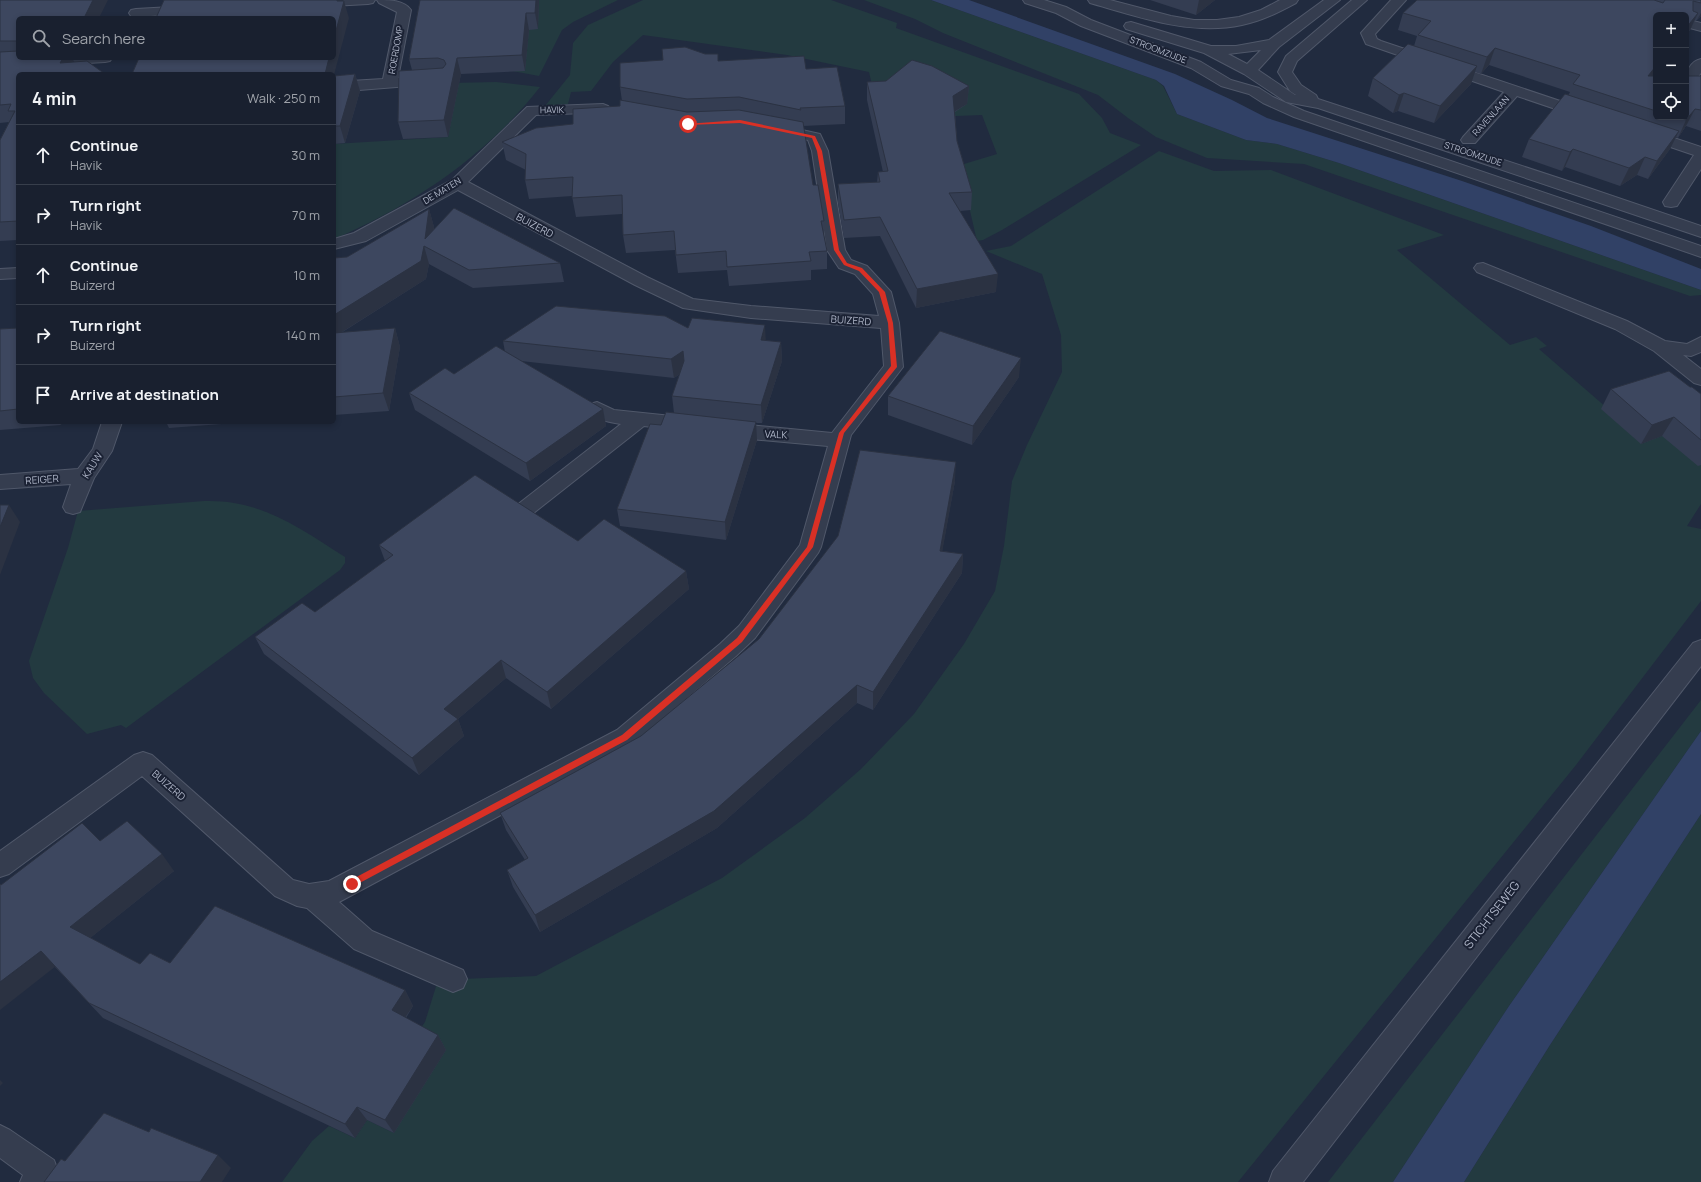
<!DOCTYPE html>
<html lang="en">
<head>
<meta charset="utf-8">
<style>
  :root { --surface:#19202f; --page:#262d3b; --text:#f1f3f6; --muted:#9fa3aa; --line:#373e4b }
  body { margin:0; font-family:Manrope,sans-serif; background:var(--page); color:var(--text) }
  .controls { position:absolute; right:12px; top:12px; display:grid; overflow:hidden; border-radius:6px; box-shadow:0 2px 6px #0003 }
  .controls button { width:36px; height:36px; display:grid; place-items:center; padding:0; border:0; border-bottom:1px solid var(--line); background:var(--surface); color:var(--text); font:20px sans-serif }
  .stop { position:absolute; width:12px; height:12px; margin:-9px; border:3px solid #d93025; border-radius:50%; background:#fff }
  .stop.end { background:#d93025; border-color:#fff; box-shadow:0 1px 4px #0008 }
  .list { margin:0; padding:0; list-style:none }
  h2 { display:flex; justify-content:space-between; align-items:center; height:52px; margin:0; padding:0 16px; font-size:17px }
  h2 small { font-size:13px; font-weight:400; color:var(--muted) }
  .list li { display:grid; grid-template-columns:26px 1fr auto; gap:12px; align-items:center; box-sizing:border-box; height:60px; padding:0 16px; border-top:1px solid var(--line) }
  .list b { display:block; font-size:15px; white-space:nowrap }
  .list p { margin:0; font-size:13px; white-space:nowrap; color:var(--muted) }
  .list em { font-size:13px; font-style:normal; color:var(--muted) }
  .icon { flex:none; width:22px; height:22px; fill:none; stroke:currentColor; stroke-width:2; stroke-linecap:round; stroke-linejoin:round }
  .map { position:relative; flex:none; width:1701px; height:1182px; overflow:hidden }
  .search { position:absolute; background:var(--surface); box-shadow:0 2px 6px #0003; left:16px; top:16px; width:320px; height:44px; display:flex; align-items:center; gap:10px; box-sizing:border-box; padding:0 14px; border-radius:6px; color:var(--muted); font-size:15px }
  .panel { position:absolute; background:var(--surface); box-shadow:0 2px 6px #0003; left:16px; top:72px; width:320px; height:352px; border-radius:6px }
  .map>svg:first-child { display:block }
  .green { fill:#233a40 }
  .water { fill:#314166 }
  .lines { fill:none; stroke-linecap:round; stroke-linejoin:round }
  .minor-casing { stroke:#50586a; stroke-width:2 }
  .minor { fill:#353d4f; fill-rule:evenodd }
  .wall { fill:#343d52 }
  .shaded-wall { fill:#2b3242 }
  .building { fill:#3d475f; stroke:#2b3242 }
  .route { fill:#d93025 }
  .labels { text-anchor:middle; stroke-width:4; stroke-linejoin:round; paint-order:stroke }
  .far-street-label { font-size:9px; fill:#b1b8ca; stroke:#1b2234 }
  .street-label { font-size:10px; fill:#b1b8ca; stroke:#1b2234 }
  .near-street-label { font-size:12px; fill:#b1b8ca; stroke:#1b2234 }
</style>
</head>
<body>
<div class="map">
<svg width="1701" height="1182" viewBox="0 0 1701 1182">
  <rect width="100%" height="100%" fill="#212b3f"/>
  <!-- green -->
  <g class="green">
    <path d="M538 0H618L573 22 562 30 539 76 506 70Z"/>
    <path d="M643 0H831L897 23 896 28 1079 94 1102 118 1110 133 1141 145 1002 230 983 240 977 241 961 172 964 164 997 154 982 115 880 119 869 72 787 55 643 35 613 62 591 91 571 92 568 104 545 106 570 75 573 43 588 25Z"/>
    <path d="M864 0H931L1156 80 1163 86 1177 114 1246 140 1277 144 1339 163 1701 290V295L1690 296 1304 164 1207 158 1156 137 1128 118 1098 95 943 33 915 19Z"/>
    <path d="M496 82 540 87C487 155 413 205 334 239V144L448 137 452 112 451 83Z"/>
    <path d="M1159 151 1214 171 1271 170 1444 235 1397 250 1510 345 1536 337 1547 346 1539 349 1607 408 1701 427V504L1687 526 1701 529V601L1576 765 1238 1182H282L312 1141 329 1126 355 1138 367 1120 394 1133 397 1062 425 1022 438 980 536 976 722 878 805 818 861 769 914 714 964 644 995 591 1004 546 1012 481 1027 445 1062 372 1061 335 1042 274 986 251 1011 246Z"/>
    <path d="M204 501C261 499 299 528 345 557V563L340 570 126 728 121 725 87 734 44 693 33 678 29 661 68 548 78 511Z"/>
    <path d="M1701 700V731L1509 1006 1393 1182H1328Z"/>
    <path d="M1701 814V1182H1464L1550 1045Z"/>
  </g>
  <!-- water -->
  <g class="water">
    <path d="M931 0H969L1175 74 1232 100 1267 118 1462 181 1591 226 1701 269V290L1339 163 1277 144 1246 140 1177 114 1164 86 1156 80Z"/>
    <path d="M1701 731V814L1550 1045 1464 1182H1393L1509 1006Z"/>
  </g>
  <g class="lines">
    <!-- minor casing -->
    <g class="minor-casing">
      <g id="minor">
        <path d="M308 0H375L373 3 368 4 313 7 308 6 306 3Z"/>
        <path d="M377 0C389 0 404 0 411 10L398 78 429 77 434 78 436 81 434 84 334 92V82L383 79 397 12 379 3Z"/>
        <path d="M1023 0H1044L1066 7 1091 20 1201 62 1231 80 1259 88 1273 97 1304 111 1701 246V257L1294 117 1263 103 1249 94 1221 86 1191 68 1081 26 1056 13 1025 3Z"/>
        <path d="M1088 0H1110L1171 16 1194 20H1217L1239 17 1261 10 1280 0H1298L1296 3C1279 12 1262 21 1242 25 1191 36 1139 17 1090 3Z"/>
        <path d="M1324 0H1340L1279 47 1258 70 1295 95H1296L1290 91 1278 72 1286 56 1352 0H1367L1297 61 1292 72 1301 85 1316 95 1318 99 1583 186 1701 226V237L1318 108 1286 102 1244 74 1204 53 1126 29 1124 26 1126 23 1131 22 1211 46H1236L1269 40ZM1261 50 1247 64 1228 54Z"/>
        <path d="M1391 0H1406L1375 34 1377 39 1381 41 1590 111 1593 114 1590 117 1585 119 1517 96 1475 143H1463L1461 140 1463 137 1504 92 1366 44 1361 33Z"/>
        <path d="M189 6 194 7 196 10 194 13 136 17 131 16 129 13 131 10 136 9Z"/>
        <path d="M1686 19 1701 23V31L1686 27Z"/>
        <path d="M28 58H112L110 61 105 62 0 68V60Z"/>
        <path d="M1701 59V73L1692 84 1686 85C1686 74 1688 62 1701 59Z"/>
        <path d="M603 104 608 106 611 109 608 112 536 115 468 182 647 277 693 299 751 306 879 316 873 294 855 274 839 268 827 250 812 151 808 140 769 132 767 129 769 126 775 124 820 134 828 151 845 250 851 260 867 266 891 292 899 323 903 367 851 435 821 547 818 553 755 638 736 656 633 744 339 902 372 931 463 970 467 979 463 988 453 992 354 949 307 908 297 906 275 896 142 776 9 874 0 877V851L134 755 143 752 152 755 293 880 309 884 329 881 617 730 720 644 739 626 800 545 828 446 728 437 721 435 718 430 721 425 728 423 832 433 884 366 881 328 751 318 683 308 635 285 458 190 366 241 334 249V239L354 233 452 180 527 107Z"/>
        <path d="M1644 128 1701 147V169L1677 206 1671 207 1665 206 1663 202 1694 155 1638 136 1636 133 1638 130Z"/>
        <path d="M1483 263 1627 321 1665 341 1687 344 1701 337V352L1691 356 1683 355 1701 369V385L1694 383 1654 351 1615 329 1477 272 1474 268 1477 264Z"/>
        <path d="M18 268V278L0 279V269Z"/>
        <path d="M597 402 614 410 691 418 698 420 701 425 698 430 691 432 644 426 531 515 524 517 517 515 514 510 517 505 621 424C609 422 594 420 587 409L590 404Z"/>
        <path d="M102 422H122L112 451 94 478 80 512 73 514 66 512 63 507 71 484 0 489V475L78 469 93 449Z"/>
        <path d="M1701 640V666L1303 1182H1269L1273 1171 1693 643Z"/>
        <path d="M0 1125 10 1130 54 1160 58 1171 53 1182H20L23 1175 0 1158Z"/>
      </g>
    </g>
    <!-- minor -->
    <use href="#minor" class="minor"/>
  </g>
  <!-- wall -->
  <g class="wall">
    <path d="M0 0 18 18V58H72L74 62 18 74V240L0 241V140L9 122 0 123Z"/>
    <path d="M420 0H539L538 29 529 30 525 71 461 74 448 137 403 139 398 122 412 70 409 59Z"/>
    <path d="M1150 0H1215L1196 15Z"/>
    <path d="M1417 0H1701V16L1697 20H1695L1690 30 1686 35V15L1654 76H1656V117H1686L1701 76V131L1686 126 1678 138 1676 137 1670 149 1648 179 1637 175 1620 186 1565 167 1562 171 1522 157 1529 139 1568 96 1570 92 1489 65 1481 74 1475 72 1471 84 1434 123 1398 111 1393 113 1368 96 1373 78 1414 46 1417 36 1398 30 1403 13Z"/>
    <path d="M718 61 806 69 845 106V124L803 126 813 185 824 221V235L827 251V269L811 270V280L729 286 727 270 678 273 675 250 626 253 623 235 622 214 576 217 572 196 529 199 525 180 526 170 506 160 502 142 573 124 620 106 622 101 620 87Z"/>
    <path d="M355 74 360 91 345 143 334 144V76Z"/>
    <path d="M886 81 969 86 967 104 955 112 957 141 972 192 971 210 960 211 996 292 916 308 880 236 844 238 838 203V184L877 182 878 172H883L867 100V82Z"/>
    <path d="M429 209 434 227V230L560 263 564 282 473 288 429 264 426 279 341 333 395 328 400 347 389 411 334 415V258L347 257Z"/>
    <path d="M18 328V422H62L61 425 0 430V329Z"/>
    <path d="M688 328 766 341 781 342 782 361 762 423H756L757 440 726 540 620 526 617 509 661 425 674 413 672 396 680 374 674 378 521 361 603 409 606 426 530 481 415 410 409 393 505 352 503 341Z"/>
    <path d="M1019 377 972 445 888 415V396Z"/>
    <path d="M1690 387 1701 394V465L1698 466 1662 436 1641 444 1601 409 1611 389Z"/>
    <path d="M166 422H248L169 428Z"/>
    <path d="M955 481 942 551 963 554 962 573 873 710 857 703 717 828 540 932 513 887 507 870 525 860 506 830 500 813 641 736Z"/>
    <path d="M578 541 686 571 689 589 551 709 506 678 458 719 464 736 419 775 264 654 255 637 315 612 385 561 379 545Z"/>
    <path d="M100 841 174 871 90 938 140 964 170 963 405 990 413 1006 406 1018 438 1035 446 1050 394 1133 367 1120 355 1138 103 1018 55 967 1 885Z"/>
  </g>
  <!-- shaded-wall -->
  <g class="shaded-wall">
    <path d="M93 0H108L99 18H84Z"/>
    <path d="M337 0H343V3L344 1 349 18 334 75V74H325L329 58H334V38Z"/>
    <path d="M536 0H539L538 29 535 13Z"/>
    <path d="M1199 0H1215L1196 15Z"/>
    <path d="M526 13 529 30 525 71 522 55Z"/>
    <path d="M1698 13 1690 30 1686 35V28Z"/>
    <path d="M1701 13V16L1697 20Z"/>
    <path d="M1495 48 1489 65 1481 74 1487 57Z"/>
    <path d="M63 58H72L76 65 60 63Z"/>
    <path d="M457 58 461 74 448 137 444 120Z"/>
    <path d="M1477 66 1471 84 1434 123 1440 106Z"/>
    <path d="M1656 66V73L1640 93 1648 76Z"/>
    <path d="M355 74 360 91 345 143 340 126Z"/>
    <path d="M969 86 967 104 952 113 953 96Z"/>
    <path d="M1404 93 1398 111 1393 113 1399 95Z"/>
    <path d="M1695 109 1686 126 1678 138 1686 120Z"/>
    <path d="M1679 131 1670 149 1648 179 1657 161Z"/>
    <path d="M1573 149 1565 167 1562 171 1570 152Z"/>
    <path d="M1645 157 1637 175 1620 186 1629 168Z"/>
    <path d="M429 209 434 227 431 250 425 239Z"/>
    <path d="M424 246 429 264 426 279 334 337V315Z"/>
    <path d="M998 274 996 292 916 308 917 289Z"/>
    <path d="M765 325 766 344 761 340Z"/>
    <path d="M395 328 400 347 389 411 383 393Z"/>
    <path d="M781 342 782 361 762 423 761 405Z"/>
    <path d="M683 351 685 370 674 378 671 359Z"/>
    <path d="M1021 358 1019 377 972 445 973 426Z"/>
    <path d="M603 409 606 426 530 481 526 463Z"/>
    <path d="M1674 417 1662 436 1641 444 1652 425Z"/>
    <path d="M59 422H62L61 425Z"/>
    <path d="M756 422 757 440 726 540 725 522Z"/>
    <path d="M956 462 955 481 939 570 940 551Z"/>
    <path d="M9 505 20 522 0 575V527Z"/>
    <path d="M963 554 962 573 873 710V692Z"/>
    <path d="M686 571 689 589 551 709 547 692Z"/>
    <path d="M501 660 506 678 458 719 464 736 419 775 412 758 444 709Z"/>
    <path d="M857 685V703L717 828 540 932 535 915Z"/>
    <path d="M162 854 174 871 84 943 70 927Z"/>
    <path d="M41 951 56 966 0 1010V982Z"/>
    <path d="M405 990 413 1006 400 1025 392 1010Z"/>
    <path d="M438 1035 446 1050 394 1133 385 1120Z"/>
    <path d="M0 1080 3 1083 0 1086Z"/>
    <path d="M357 1107 367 1120 355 1138 345 1124Z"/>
    <path d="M218 1155 231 1168 222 1182H200Z"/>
  </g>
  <!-- building -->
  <g class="building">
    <path d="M0 0H93L84 18H18V41H0Z"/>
    <path d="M164 0H337V1H344L334 38V18H156Z"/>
    <path d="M420 0H536L535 13H526L522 55 457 58 444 120 398 122 399 71 443 68 446 64 444 60 438 58 409 59Z"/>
    <path d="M1417 0H1654L1663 3 1665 0H1701V3L1693 1V11L1698 13 1686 28V15H1656V66L1648 76H1656V111L1573 84 1580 75 1495 48 1487 57 1418 35 1431 21 1403 13Z"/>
    <path d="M1408 44 1477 66 1440 106 1404 93 1399 95 1373 78Z"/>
    <path d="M685 47 705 54H718V61L804 56 806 69 837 67 845 106 800 108 801 110 739 97 687 99 620 87V63L663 60 662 49Z"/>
    <path d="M18 51V58H63L60 63 87 61 105 74H18V221L0 222V140L15 111H8L11 104 0 105V52Z"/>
    <path d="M139 58H329L325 74H132Z"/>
    <path d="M912 60 932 66 969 86 953 96 957 141 972 192 949 193 998 274 917 289 880 217 844 220 838 184 880 182 878 172 888 171 867 82 886 81Z"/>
    <path d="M355 74 340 126H334V76Z"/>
    <path d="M1686 76H1701V110L1695 109 1686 120 1676 117H1686Z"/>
    <path d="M1565 94 1679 131 1657 161 1645 157 1629 168 1573 149 1570 152 1529 139Z"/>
    <path d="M620 100 687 112 739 110 803 122 813 185H818L824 221H821L827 251 809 252 811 261 727 267 726 251 676 255 674 231 623 235 622 195 572 198 573 177 525 180 526 154 502 142 536 128 573 124V109L620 106Z"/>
    <path d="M454 208 560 263 469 270 424 246 421 261 334 315V258L347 257 429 209 425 239Z"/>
    <path d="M556 306 665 316 688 328 692 318 765 325 761 340 781 342 761 405 672 396 684 361 683 351 671 359 503 341Z"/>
    <path d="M18 328V409L0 411V329Z"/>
    <path d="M395 328 383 393 334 397V333Z"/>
    <path d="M940 331 1021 358 973 426 888 396Z"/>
    <path d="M496 346 603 409 526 463 409 393 445 368 454 374Z"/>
    <path d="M1669 371 1690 387H1692L1701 394V440L1674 417 1652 425 1611 389Z"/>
    <path d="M666 412 756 422 725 522 617 509 650 424 661 425Z"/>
    <path d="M860 450 956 462 940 551 963 554 873 692 857 685 714 811 535 915 507 870 528 858 500 813 641 736 759 639 838 536Z"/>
    <path d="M475 475 578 541 604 519 686 571 547 692 501 660 444 709 458 719 412 758 255 637 302 603 315 612 393 555 379 545Z"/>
    <path d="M0 505H9L0 527Z"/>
    <path d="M127 821 162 854 70 927 140 964 150 953 170 963 215 906 405 990 392 1010 438 1035 385 1120 357 1107 345 1124 89 1003 41 951 0 982V884L1 885 82 823 100 841Z"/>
    <path d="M104 1113 149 1132 151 1128 218 1155 200 1182H44L61 1159 65 1161Z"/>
  </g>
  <!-- route -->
  <path class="route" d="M740 120 815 136 822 151 839 250 847 263 862 268 885 292 893 323 897 367 844 433 813 547 742 642 627 740 354 886H349V881L622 735 737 638 807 547 839 433 891 366 888 323 879 292 859 271 844 265 834 250 817 151 812 138 740 123 688 125 686 124Z"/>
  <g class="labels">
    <!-- far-street labels -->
    <g class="far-street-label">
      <text transform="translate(396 50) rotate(-80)" y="3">ROERDOMP</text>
      <text transform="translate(1158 50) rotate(21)" y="3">STROOMZIJDE</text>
      <text transform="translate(552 110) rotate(-1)" y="3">HAVIK</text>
      <text transform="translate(1491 116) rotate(-48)" y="3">RAVENLAAN</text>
      <text transform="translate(1473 154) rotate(18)" y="3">STROOMZIJDE</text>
      <text transform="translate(442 191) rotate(-31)" y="3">DE MATEN</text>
    </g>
    <!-- street labels -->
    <g class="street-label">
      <text transform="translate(535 225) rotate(28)" y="4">BUIZERD</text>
      <text transform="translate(851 320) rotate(4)" y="4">BUIZERD</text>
      <text transform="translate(776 434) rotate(3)" y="4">VALK</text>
      <text transform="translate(92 465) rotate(-58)" y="4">KAUW</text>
      <text transform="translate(42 479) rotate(-4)" y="4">REIGER</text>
      <text transform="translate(169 785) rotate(41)" y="4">BUIZERD</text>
    </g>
    <!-- near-street labels -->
    <g class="near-street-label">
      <text transform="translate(1492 915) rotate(-52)" y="4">STICHTSEWEG</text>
    </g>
  </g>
</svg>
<div class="controls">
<button>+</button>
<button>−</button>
<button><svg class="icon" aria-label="locate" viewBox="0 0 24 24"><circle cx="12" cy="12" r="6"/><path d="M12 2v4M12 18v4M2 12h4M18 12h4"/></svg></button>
</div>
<div class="stop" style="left:688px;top:124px"></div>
<div class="stop end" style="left:352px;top:884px"></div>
<div class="search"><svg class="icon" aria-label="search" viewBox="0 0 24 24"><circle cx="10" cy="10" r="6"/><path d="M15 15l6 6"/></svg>Search here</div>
<section class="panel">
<h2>4 min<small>Walk · 250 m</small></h2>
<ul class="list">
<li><svg class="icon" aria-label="ahead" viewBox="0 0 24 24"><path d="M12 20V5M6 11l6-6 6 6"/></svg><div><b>Continue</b><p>Havik</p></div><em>30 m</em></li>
<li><svg class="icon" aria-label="right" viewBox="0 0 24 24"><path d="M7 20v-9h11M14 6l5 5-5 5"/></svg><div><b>Turn right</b><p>Havik</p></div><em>70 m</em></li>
<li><svg class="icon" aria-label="ahead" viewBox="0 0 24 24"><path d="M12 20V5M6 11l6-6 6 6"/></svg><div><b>Continue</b><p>Buizerd</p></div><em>10 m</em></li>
<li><svg class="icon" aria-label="right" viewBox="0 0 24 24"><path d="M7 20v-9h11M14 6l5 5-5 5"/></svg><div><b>Turn right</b><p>Buizerd</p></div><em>140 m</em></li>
<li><svg class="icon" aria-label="arrive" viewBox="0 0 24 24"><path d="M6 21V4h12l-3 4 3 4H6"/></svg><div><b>Arrive at destination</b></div></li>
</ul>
</section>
</div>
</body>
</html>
